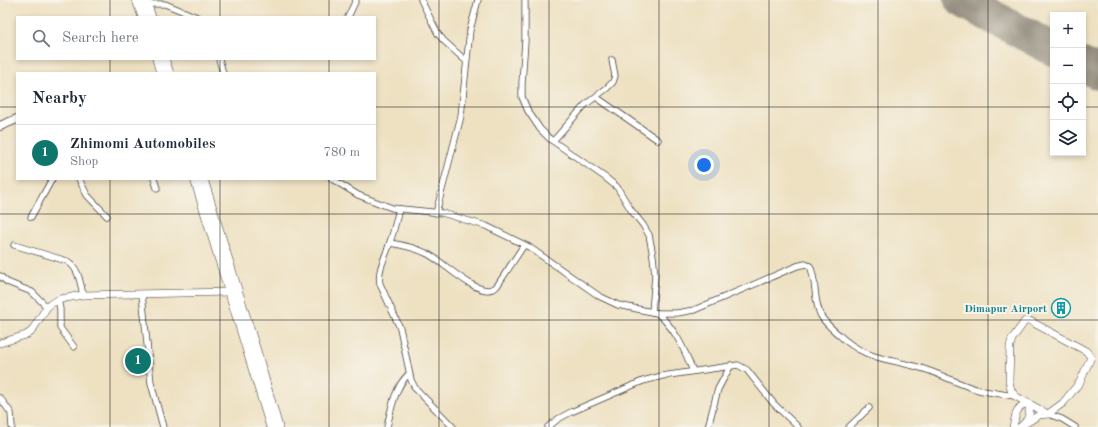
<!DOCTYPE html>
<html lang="en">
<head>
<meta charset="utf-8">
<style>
  :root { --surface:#fff; --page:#f6f6f7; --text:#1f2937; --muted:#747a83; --line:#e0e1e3; --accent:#0f766e }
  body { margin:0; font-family:"Old Standard TT",serif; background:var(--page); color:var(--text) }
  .controls { position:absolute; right:12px; top:12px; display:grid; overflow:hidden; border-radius:0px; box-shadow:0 2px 6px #0003 }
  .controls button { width:36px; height:36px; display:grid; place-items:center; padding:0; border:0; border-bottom:1px solid var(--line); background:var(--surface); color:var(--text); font:20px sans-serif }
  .you { position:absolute; left:704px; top:165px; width:14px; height:14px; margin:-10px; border:3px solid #fff; border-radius:50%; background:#1a73e8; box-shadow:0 0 0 6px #1a73e833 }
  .badge { display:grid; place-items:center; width:26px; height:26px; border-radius:50%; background:var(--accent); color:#fff; font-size:13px; font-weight:700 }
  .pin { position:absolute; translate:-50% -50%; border:2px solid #fff; box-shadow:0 1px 4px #0006 }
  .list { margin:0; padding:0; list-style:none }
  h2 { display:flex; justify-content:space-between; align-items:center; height:52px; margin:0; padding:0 16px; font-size:17px }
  h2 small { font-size:13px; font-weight:400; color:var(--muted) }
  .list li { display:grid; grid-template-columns:26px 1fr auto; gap:12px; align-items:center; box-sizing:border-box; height:56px; padding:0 16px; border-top:1px solid var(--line) }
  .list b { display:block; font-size:15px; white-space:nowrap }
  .list p { margin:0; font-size:13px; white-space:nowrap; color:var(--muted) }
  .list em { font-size:13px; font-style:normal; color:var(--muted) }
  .icon { flex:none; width:22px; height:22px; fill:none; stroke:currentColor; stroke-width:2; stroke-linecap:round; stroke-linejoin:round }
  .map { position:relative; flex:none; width:1098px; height:427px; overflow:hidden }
  .search { position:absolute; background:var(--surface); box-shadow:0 2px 6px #0003; left:16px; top:16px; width:360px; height:44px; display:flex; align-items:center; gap:10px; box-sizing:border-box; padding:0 14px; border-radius:0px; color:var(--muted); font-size:15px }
  .panel { position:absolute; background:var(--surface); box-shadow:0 2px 6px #0003; left:16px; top:72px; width:360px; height:108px; border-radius:0px }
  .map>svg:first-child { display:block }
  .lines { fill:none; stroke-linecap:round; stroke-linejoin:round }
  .runway { stroke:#857e6f; stroke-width:34 }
  .minor-casing { stroke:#3c3a35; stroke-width:7 }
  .tertiary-casing { stroke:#3c3a35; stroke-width:8 }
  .secondary-casing { stroke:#3c3a35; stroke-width:10 }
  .primary-casing { stroke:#3c3a35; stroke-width:10 }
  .minor { stroke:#fff; stroke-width:5.5 }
  .tertiary { stroke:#fff; stroke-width:7 }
  .secondary { stroke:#fff; stroke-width:8 }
  .primary { stroke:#fff; stroke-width:9 }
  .grid { fill:none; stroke:#1c1c1c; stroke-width:1; stroke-opacity:0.55 }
  .labels { text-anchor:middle; stroke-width:4; stroke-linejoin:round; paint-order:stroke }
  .culture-label { font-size:11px; font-weight:bold; fill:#0d838f; stroke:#f7f3e8; text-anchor:end }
</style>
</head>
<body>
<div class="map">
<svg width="1098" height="427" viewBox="0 0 1098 427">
  <rect width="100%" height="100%" fill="#f7f3e8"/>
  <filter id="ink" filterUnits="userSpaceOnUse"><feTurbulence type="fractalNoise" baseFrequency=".025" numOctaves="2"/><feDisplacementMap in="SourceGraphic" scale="8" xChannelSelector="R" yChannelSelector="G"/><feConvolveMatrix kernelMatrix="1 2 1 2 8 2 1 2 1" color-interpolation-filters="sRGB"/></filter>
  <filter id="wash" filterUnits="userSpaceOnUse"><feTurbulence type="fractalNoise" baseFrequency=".012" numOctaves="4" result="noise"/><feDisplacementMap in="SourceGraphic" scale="16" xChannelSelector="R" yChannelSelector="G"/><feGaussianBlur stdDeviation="0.9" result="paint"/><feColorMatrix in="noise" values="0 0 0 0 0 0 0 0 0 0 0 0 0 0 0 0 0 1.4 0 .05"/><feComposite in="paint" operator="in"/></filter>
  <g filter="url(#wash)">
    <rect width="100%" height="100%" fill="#eee1c2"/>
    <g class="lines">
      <!-- runway -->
      <g class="runway">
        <path d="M961 0 1053 49"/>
        <path d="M1083 65 1098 73"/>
      </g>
    </g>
  </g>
  <g filter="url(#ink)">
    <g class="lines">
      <!-- minor casing -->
      <g class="minor-casing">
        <g id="minor">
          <path d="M421 0 438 34 444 41 466 61"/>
          <path d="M525 0V41L522 83V97L528 111 540 129 550 139 606 178 617 187 631 210 643 225 649 235 653 256 655 275 652 312"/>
          <path d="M146 4H165L197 17"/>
          <path d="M348 17 356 0"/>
          <path d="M219 59 223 73"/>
          <path d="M596 97 658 140"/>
          <path d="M553 141 585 105 607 88 613 82 615 76 612 60"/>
          <path d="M79 179 87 195 107 216"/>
          <path d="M154 179 157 188"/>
          <path d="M332 179 358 195 392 208 442 213 486 226 529 247 599 296 618 305 657 313H677L694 310 797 266 805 264 810 266C817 281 813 301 821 316 825 323 832 329 838 334 866 361 890 358 924 369 943 375 960 385 979 390 991 393 1003 394 1015 396"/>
          <path d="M399 209C396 220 394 231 390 242 386 257 377 269 380 284L400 328 411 380 415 388 453 427"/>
          <path d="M436 213 461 116 470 30 478 0"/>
          <path d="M31 217 52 179"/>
          <path d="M390 243C403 245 416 248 428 254 442 261 477 296 492 289 494 289 496 287 497 286L524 245"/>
          <path d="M14 245 67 261C79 268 80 282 83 295"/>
          <path d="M0 276 7 282 32 292 47 307"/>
          <path d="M142 294 151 383 163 427"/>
          <path d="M58 300 60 309V328L74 347"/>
          <path d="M657 313C675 328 684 349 693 371"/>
          <path d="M0 398 11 413 12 427"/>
          <path d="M1048 414 1062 419 1075 427"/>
          <path d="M387 427C391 409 395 386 409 374"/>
          <path d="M548 427 558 419 571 412 643 381 662 376 738 365 747 370 774 404 798 427"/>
          <path d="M708 427 718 389 731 365"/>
          <path d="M849 427 869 408"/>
        </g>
      </g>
      <!-- tertiary casing -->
      <g class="tertiary-casing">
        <g id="tertiary">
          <path d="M0 343 26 335 31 332 47 307 52 303 60 299 83 295 231 292"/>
          <path d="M1026 423 1039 415 1048 414 1063 403 1080 382 1091 357 1086 351 1030 321H1025L1012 339 1010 346 1009 381 1011 390 1015 396 1048 414"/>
          <path d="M1013 427C1016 415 1015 407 1028 403 1032 412 1028 421 1020 427"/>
        </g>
      </g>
      <!-- secondary casing -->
      <g class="secondary-casing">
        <path id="secondary" d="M0 126 17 119"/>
      </g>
      <!-- primary casing -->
      <g class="primary-casing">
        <g id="primary">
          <path d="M137 0 143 17"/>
          <path d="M145 0 151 17"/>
          <path d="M157 59 161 73"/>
          <path d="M164 59 169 73"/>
          <path d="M195 179 271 427"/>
          <path d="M203 179 257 354 278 427"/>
        </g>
      </g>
      <!-- minor -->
      <use href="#minor" class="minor"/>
      <!-- tertiary -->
      <use href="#tertiary" class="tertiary"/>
      <!-- secondary -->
      <use href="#secondary" class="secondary"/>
      <!-- primary -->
      <use href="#primary" class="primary"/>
    </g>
  </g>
  <!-- grid -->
  <path class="grid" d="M110 0V17M220 0V17M329 0V17M439 0V427M549 0V427M659 0V427M769 0V427M878 0V427M988 0V427M110 59V73M220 59V73M329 59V73M0 107H17M375 107H1053M1083 107H1098M110 179V427M220 179V427M329 179V427M0 214H1098M0 320H1098"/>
  <!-- icons -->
  <defs>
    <g id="building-ring" transform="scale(1)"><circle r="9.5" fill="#f7f3e8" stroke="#0f9aa8" stroke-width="1.5"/><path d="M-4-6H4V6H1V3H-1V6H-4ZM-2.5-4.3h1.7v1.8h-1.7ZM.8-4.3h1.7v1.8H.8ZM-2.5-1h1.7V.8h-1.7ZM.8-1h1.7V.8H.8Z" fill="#0f9aa8"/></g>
  </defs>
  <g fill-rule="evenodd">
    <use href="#building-ring" x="1061" y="308"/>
  </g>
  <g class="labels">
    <!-- culture labels -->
    <g class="culture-label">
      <text x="1047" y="312">Dimapur Airport</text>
    </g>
  </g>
</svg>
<div class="controls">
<button>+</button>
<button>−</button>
<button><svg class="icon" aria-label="locate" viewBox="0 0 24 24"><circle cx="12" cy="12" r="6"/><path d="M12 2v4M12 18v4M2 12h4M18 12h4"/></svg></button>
<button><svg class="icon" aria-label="layers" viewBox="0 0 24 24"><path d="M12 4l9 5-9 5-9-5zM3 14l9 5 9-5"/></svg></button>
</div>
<div class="you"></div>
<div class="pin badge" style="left:138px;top:361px">1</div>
<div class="search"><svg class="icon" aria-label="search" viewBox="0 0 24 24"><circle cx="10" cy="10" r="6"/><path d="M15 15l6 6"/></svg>Search here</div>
<section class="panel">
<h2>Nearby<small></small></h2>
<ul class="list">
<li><span class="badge">1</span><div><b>Zhimomi Automobiles</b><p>Shop</p></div><em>780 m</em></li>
</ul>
</section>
</div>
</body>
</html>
